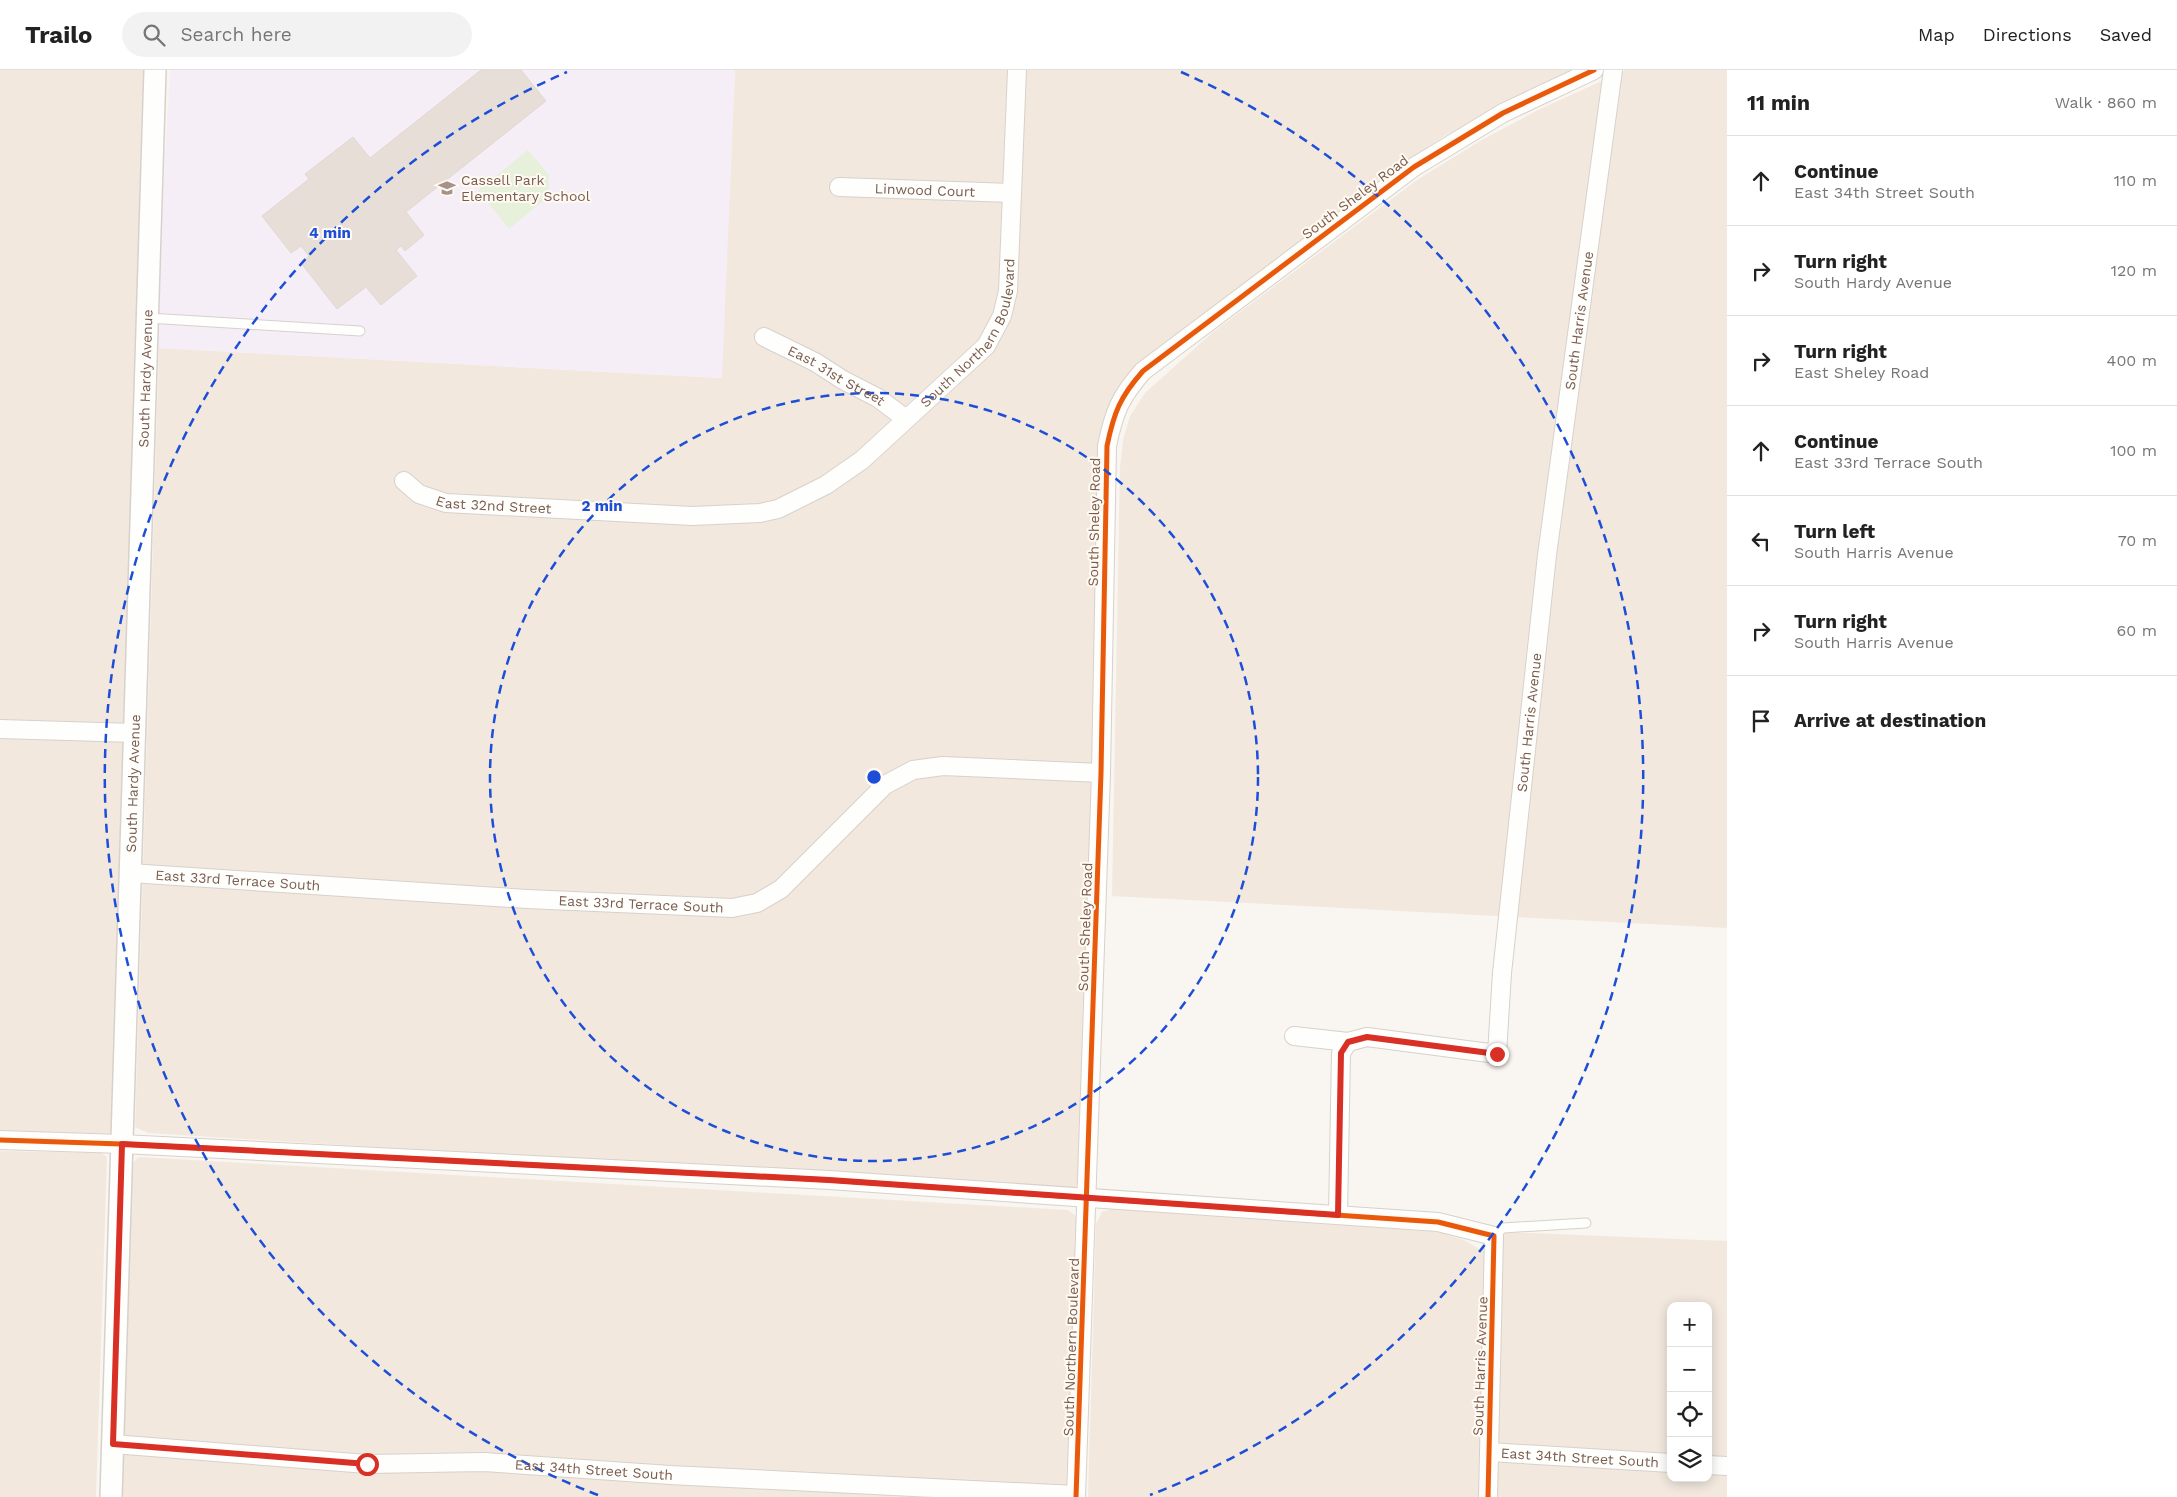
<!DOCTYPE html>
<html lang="en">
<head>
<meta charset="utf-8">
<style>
  :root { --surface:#fff; --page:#f2f2f2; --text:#222; --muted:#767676; --line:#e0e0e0 }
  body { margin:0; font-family:"Work Sans",sans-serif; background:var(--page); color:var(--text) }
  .controls { position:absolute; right:15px; bottom:15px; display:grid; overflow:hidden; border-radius:10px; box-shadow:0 2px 12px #0003 }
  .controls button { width:45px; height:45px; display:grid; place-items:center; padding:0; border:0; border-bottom:1px solid var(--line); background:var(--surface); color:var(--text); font:25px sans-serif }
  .stop { position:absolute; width:15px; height:15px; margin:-11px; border:4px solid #d93025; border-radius:50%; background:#fff }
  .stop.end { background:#d93025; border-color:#fff; box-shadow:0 1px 5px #0008 }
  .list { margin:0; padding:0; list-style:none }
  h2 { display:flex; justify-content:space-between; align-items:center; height:65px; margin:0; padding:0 20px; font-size:21px }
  h2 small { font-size:16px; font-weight:400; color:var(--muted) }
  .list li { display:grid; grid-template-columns:32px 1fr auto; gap:15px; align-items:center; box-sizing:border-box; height:90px; padding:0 20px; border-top:1px solid var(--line) }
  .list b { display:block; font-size:19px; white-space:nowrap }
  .list p { margin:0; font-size:16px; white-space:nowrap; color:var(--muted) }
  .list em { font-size:16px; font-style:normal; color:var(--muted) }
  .icon { flex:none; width:28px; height:28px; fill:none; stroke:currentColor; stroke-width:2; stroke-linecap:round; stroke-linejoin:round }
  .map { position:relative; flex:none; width:1727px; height:1427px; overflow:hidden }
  header { display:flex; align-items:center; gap:30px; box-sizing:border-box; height:70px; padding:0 25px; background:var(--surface); border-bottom:1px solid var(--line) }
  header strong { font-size:24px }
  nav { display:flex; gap:28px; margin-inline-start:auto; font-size:18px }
  .search { width:350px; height:45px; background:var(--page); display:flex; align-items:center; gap:12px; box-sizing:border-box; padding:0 18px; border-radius:28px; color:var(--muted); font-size:19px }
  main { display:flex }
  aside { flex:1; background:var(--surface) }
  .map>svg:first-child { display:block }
  .residential { fill:#f2e8de; fill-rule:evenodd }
  .education { fill:#f6eef6 }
  .green { fill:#e7f0db }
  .building { fill:#e6ded7; stroke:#e2d8d2 }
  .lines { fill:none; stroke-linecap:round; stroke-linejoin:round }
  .service-casing { stroke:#d7d1cb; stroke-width:11 }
  .minor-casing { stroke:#d7d1cb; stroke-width:20 }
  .tertiary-casing { stroke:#d7d1cb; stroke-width:24 }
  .service { stroke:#fefefd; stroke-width:9 }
  .minor { stroke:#fefefd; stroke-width:18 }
  .tertiary { stroke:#fefefd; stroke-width:21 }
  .cycleway-casing { stroke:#fffaf3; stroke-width:8 }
  .cycleway { stroke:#e8590c; stroke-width:5 }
  .route { stroke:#d93025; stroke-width:6 }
  .ring { fill:none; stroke:#1d4ed8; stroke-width:2.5; stroke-dasharray:9 6 }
  .labels { text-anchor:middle; stroke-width:4; stroke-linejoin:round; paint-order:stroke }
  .poi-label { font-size:14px; fill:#7a5c4d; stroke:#fffaf3; text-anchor:start }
  .street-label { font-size:14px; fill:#7a5c4d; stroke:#fffaf3 }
  .centre { fill:#1d4ed8; stroke:#fffaf3; stroke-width:2.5 }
  .ring-label { font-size:15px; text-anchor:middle; font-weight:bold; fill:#1d4ed8; stroke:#fffaf3; stroke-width:4; stroke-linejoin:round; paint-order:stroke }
</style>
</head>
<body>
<header>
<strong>Trailo</strong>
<div class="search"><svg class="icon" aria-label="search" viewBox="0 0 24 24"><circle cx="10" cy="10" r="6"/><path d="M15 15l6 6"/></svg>Search here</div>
<nav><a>Map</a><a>Directions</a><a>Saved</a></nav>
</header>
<main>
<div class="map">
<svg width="1727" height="1427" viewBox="0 0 1727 1427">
  <rect width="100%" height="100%" fill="#f9f5f0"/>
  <!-- residential -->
  <g class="residential">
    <path d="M0 0H143L116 1058 108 1065 0 1063Z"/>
    <path d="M735 0H1577L1446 65 1387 104 1133 300 1111 332 1081 1112 1072 1120 148 1063 135 1057 159 278 721 308Z"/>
    <path d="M1626 0H1727V858L1112 826 1120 398 1123 370 1130 346 1145 323 1213 262 1417 110 1480 71 1538 40Z"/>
    <path d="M0 1081 101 1083 107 1087 96 1427H0Z"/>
    <path d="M139 1087 1068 1140 1077 1147 1069 1427H119L129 1096Z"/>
    <path d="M1111 1139 1439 1162 1464 1170 1481 1180 1504 1162 1727 1171V1427H1088L1096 1154 1102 1142ZM1671 1236H1708V1408H1671Z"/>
  </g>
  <!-- education -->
  <path class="education" d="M170 0H735L722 308 155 278Z"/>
  <!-- green -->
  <path class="green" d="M528 80 549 105 548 127 509 159 478 120Z"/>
  <!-- building -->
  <path class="building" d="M481 0H521L546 31 406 142 424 165 405 181 401 176 396 180 417 206 381 235 366 217 337 239 301 193 309 186 301 176 291 183 262 146 309 109 305 104 353 67 370 88Z"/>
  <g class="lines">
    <!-- service casing -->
    <g class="service-casing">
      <g id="service">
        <path d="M148 248 360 261"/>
        <path d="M1494 1166 1503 1158 1586 1153"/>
      </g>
    </g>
    <!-- minor casing -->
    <g class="minor-casing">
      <g id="minor">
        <path id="s1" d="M839 117 1012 123"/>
        <path id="s2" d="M764 267 815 292 843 310 878 328 906 349"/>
        <path id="s3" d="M404 411 419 424 446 433 692 446 760 443 778 439 826 415 862 390 986 276 1002 246 1008 221 1017 0"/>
        <path d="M0 659 135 663"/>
        <path id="s4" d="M130 803 527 829 732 838 757 833 781 819 885 715 913 700 943 696 1101 703"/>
        <path d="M1294 966 1348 972"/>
        <path d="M0 1070 122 1074 829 1110 1438 1152 1494 1166 1488 1427"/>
        <path id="s5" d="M1338 1145 1341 983 1348 972 1367 967 1497 984 1502 903 1547 485 1613 0"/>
        <path id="s6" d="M113 1374 367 1394 484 1392 670 1405 1076 1425"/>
        <path id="s7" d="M1489 1382 1671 1393"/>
        <path d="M1708 1395 1727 1396"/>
        <path d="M1076 1427 1101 703 1107 376C1114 342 1120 327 1143 301L1414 97 1503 43 1594 0"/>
      </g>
    </g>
    <!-- tertiary casing -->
    <g class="tertiary-casing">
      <g id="tertiary">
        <path id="s8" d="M111 1427 155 0"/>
      </g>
    </g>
    <!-- service -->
    <use href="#service" class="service"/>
    <!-- minor -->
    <use href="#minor" class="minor"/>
    <!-- tertiary -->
    <use href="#tertiary" class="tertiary"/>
    <!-- cycleway casing -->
    <g class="cycleway-casing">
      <g id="cycleway">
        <path d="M0 1070 122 1074 829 1110 1438 1152 1494 1166 1488 1427"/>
        <path d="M1076 1427 1101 703 1107 376C1114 342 1120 327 1143 301L1414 97 1503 43 1594 0"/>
      </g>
    </g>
    <!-- cycleway -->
    <use href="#cycleway" class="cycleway"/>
  </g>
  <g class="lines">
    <!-- route -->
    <path class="route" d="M367 1394 113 1374 122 1074 829 1110 1338 1145 1341 983 1348 972 1367 967 1497 984"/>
  </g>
  <!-- distance rings -->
  <g class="ring">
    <circle cx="874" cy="707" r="384"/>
    <path d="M598 1425A769 769 0 0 1 567 2M1181 2A769 769 0 0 1 1150 1425"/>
  </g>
  <!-- icons -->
  <defs>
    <g id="school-bare" transform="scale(1.35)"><path d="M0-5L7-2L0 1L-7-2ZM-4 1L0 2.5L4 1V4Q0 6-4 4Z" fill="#a69286" stroke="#fffaf3" stroke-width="2.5" paint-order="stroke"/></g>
  </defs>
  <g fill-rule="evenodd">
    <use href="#school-bare" x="447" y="118"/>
  </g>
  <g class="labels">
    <!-- poi labels -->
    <g class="poi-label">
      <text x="461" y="115">Cassell Park<tspan x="461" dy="16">Elementary School</tspan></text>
    </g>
    <!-- street labels -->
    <g class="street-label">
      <text dy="5" stroke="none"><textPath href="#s1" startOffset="86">Linwood Court</textPath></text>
      <text transform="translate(1355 127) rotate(-37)" y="5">South Sheley Road</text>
      <text dy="5" stroke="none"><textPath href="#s5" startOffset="1064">South Harris Avenue</textPath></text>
      <text dy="5" stroke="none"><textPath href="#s3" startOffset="650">South Northern Boulevard</textPath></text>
      <text dy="5" stroke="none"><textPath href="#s2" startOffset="82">East 31st Street</textPath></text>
      <text dy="5" stroke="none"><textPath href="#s8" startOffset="1119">South Hardy Avenue</textPath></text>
      <text dy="5" stroke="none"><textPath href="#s3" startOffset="96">East 32nd Street</textPath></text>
      <text transform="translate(1094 452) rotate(-89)" y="5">South Sheley Road</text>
      <text dy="5" stroke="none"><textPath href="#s5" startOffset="659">South Harris Avenue</textPath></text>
      <text dy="5" stroke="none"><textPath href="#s8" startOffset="714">South Hardy Avenue</textPath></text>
      <text dy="5" stroke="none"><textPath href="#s4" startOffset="108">East 33rd Terrace South</textPath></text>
      <text dy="5" stroke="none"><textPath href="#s4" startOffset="512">East 33rd Terrace South</textPath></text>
      <text transform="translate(1085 857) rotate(-88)" y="5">South Sheley Road</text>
      <text transform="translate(1071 1277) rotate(-88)" y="5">South Northern Boulevard</text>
      <text transform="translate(1480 1296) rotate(-88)" y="5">South Harris Avenue</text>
      <text dy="5" stroke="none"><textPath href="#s7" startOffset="91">East 34th Street South</textPath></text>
      <text dy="5" stroke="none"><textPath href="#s6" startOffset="482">East 34th Street South</textPath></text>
    </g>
  </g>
  <circle cx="874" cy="707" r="8" class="centre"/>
  <g class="ring-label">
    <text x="330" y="168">4 min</text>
    <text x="602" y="441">2 min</text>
  </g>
</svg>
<div class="controls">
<button>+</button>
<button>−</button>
<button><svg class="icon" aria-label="locate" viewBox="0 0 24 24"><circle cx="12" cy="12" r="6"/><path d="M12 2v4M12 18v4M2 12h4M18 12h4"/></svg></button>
<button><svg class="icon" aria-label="layers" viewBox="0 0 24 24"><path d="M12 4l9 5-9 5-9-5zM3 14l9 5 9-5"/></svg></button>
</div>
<div class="stop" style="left:367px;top:1394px"></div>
<div class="stop end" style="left:1497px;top:984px"></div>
</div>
<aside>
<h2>11 min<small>Walk · 860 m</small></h2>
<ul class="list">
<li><svg class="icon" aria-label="ahead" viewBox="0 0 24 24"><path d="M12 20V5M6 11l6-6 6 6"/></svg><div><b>Continue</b><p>East 34th Street South</p></div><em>110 m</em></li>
<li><svg class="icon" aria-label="right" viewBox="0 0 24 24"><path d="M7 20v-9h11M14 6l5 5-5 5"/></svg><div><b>Turn right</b><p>South Hardy Avenue</p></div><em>120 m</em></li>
<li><svg class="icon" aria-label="right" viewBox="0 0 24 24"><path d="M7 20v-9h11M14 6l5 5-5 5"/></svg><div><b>Turn right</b><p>East Sheley Road</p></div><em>400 m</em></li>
<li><svg class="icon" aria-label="ahead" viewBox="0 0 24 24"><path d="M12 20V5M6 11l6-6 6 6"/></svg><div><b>Continue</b><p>East 33rd Terrace South</p></div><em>100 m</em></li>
<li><svg class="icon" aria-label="left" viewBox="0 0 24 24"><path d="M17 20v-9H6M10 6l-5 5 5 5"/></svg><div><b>Turn left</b><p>South Harris Avenue</p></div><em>70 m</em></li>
<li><svg class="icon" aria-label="right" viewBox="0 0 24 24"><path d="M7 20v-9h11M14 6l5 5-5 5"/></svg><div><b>Turn right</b><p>South Harris Avenue</p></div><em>60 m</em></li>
<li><svg class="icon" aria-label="arrive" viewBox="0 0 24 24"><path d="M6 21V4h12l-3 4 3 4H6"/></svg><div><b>Arrive at destination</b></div></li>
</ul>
</aside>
</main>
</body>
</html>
